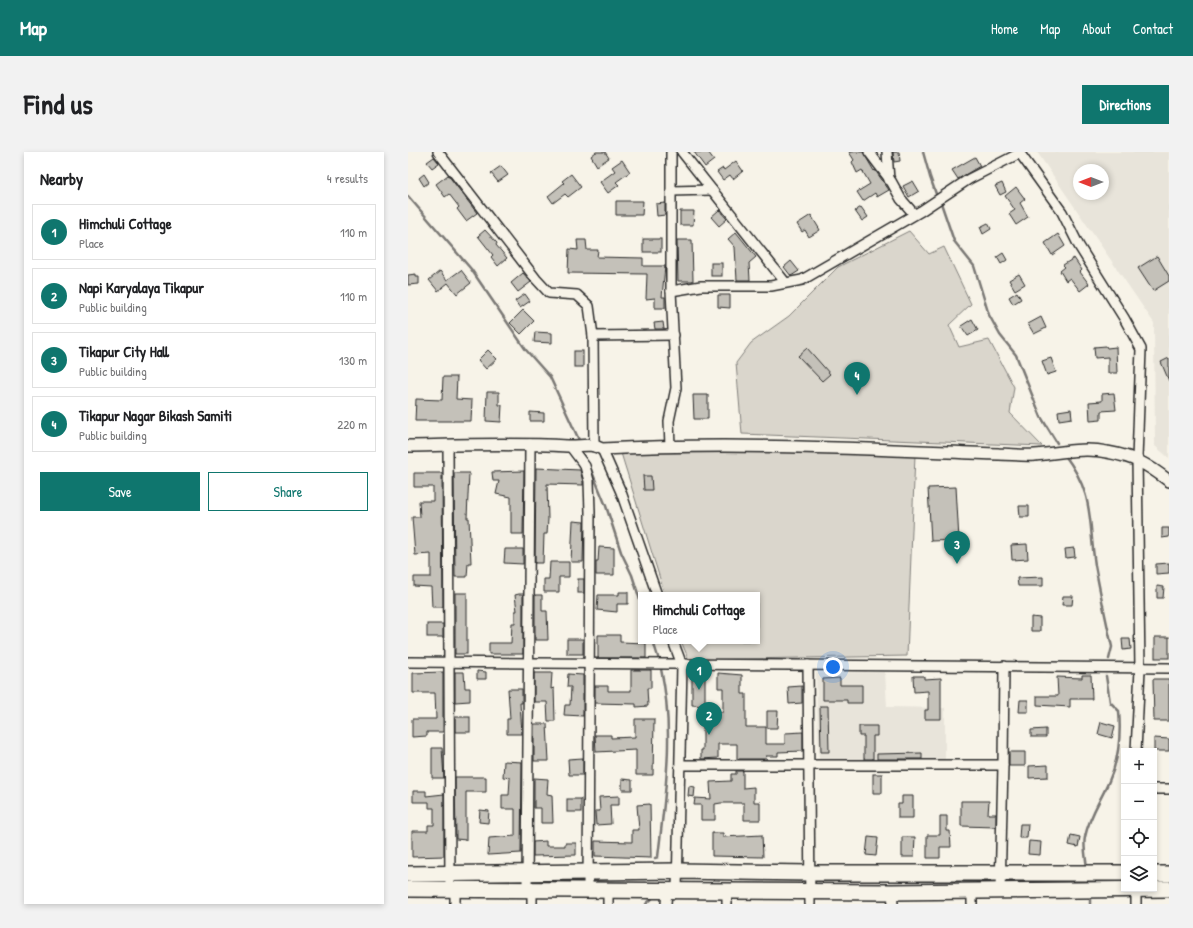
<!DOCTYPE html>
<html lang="en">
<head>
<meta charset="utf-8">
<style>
  :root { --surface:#fff; --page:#f2f2f2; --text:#202124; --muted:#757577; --line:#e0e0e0; --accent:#0f766e }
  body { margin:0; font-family:"Patrick Hand",sans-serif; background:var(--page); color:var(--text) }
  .controls { position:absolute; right:12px; bottom:12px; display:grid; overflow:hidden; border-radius:0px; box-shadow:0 2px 6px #0003 }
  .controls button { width:36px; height:36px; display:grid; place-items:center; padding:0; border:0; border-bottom:1px solid var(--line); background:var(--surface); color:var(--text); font:20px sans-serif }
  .compass { position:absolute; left:665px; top:12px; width:36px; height:36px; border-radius:50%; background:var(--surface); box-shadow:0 2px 6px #0003; rotate:270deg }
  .you { position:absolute; left:425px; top:515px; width:14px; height:14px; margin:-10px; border:3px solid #fff; border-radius:50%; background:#1a73e8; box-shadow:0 0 0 6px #1a73e833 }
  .badge { display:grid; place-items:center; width:26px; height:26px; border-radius:50%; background:var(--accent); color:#fff; font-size:13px; font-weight:700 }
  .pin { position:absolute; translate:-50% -33px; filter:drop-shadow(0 1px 2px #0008) }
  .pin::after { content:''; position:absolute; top:21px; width:14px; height:12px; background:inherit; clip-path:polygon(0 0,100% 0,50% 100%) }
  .popup { position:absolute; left:230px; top:440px; width:122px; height:52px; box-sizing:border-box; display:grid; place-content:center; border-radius:0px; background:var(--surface); filter:drop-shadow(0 1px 3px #0005); font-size:13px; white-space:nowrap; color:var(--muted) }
  .popup b { font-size:15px; color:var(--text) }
  .popup::after { content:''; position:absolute; left:50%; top:100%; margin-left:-8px; border:8px solid transparent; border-top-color:var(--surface) }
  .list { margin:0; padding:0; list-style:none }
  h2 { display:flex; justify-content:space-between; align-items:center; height:52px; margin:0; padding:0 16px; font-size:17px }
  h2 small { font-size:13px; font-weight:400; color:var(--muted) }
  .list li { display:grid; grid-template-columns:26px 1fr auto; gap:12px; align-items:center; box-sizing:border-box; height:56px; margin:0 8px 8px; padding:0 8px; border:1px solid var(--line); border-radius:0px }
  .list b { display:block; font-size:15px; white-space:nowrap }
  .list p { margin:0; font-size:13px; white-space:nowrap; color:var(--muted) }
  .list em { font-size:13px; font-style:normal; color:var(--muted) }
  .actions { display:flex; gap:8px; padding:12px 16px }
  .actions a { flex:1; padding:9px 0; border:1px solid var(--accent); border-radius:0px; text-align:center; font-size:14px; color:var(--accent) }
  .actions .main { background:var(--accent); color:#fff }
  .icon { flex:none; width:22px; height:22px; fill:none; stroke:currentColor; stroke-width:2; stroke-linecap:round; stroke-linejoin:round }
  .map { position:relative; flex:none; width:761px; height:752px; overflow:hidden; border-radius:0px }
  header { display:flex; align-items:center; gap:24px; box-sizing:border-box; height:56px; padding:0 20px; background:var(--accent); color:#fff }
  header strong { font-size:19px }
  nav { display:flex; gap:22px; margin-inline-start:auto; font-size:14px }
  .intro { display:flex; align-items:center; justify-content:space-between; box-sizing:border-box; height:96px; padding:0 24px }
  h1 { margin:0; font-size:28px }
  .button { padding:10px 18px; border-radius:0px; background:var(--accent); color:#fff; font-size:14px; font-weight:700 }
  main { display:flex; gap:24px; padding:0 24px }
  aside { flex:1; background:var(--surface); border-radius:0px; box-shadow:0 2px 6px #0003 }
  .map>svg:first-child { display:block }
  .built { fill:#e8e4da; fill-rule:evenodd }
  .green { fill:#dad6cc; stroke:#82807c }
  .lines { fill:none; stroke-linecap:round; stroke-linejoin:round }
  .stream { stroke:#7a7874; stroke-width:2.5 }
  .building { fill:#c4c1b9; stroke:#2b2b2b }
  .minor-casing { stroke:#2b2b2b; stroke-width:12 }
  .tertiary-casing { stroke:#2b2b2b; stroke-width:14 }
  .primary-casing { stroke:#2b2b2b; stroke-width:18 }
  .minor { stroke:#f7f3e8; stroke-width:9 }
  .tertiary { stroke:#f7f3e8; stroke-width:11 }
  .primary { stroke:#f7f3e8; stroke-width:15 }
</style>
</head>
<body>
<header>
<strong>Map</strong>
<nav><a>Home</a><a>Map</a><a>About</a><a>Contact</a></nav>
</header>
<div class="intro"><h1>Find us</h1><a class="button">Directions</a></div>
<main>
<aside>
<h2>Nearby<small>4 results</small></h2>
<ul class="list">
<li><span class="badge">1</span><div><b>Himchuli Cottage</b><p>Place</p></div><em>110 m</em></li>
<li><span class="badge">2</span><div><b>Napi Karyalaya Tikapur</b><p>Public building</p></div><em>110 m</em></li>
<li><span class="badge">3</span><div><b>Tikapur City Hall</b><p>Public building</p></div><em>130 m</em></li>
<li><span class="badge">4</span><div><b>Tikapur Nagar Bikash Samiti</b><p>Public building</p></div><em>220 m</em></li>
</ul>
<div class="actions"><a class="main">Save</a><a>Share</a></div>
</aside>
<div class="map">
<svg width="761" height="752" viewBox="0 0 761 752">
  <rect width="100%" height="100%" fill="#f7f3e8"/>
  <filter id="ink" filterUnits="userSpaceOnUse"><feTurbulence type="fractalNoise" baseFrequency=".025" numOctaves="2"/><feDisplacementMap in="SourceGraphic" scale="8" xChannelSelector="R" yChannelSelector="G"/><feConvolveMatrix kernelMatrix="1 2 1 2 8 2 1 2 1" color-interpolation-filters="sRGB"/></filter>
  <g filter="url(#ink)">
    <!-- built -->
    <g class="built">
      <path d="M629 0H761V306L747 294 746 171ZM671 18H695V42H671Z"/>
      <path d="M477 520 479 555 537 556V609L411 610 408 521Z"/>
    </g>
    <!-- green -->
    <g class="green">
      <path d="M501 79 521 102 536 95 563 152 541 173 551 195 581 188 606 235 602 261 634 294 334 282 328 211 343 191 381 164 430 115Z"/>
      <path d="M430 300 507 303 499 504 281 508 273 489H349V443H257L213 301Z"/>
    </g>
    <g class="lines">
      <!-- stream -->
      <g class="stream">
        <path d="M515 0 522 25 528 42"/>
        <path d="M0 44 63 117 118 198 142 225 171 288"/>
        <path d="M533 51 546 89 566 114 581 163 592 183 608 203 633 265 649 291"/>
        <path d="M174 301 178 309"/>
        <path d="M656 302C687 343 680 367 687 413 692 440 698 468 704 495L701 507"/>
        <path d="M182 315 198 354 213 400 224 423 233 451"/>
        <path d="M245 489 250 505"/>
        <path d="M247 706 250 705C257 643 267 579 253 517"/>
        <path d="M679 716C678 707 675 694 677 685 681 664 693 648 701 629 711 607 713 582 711 559L702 550 698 524"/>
        <path d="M238 752 246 745"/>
        <path d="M682 752V744"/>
      </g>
    </g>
    <!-- building -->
    <g class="building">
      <path d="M188 0H197L201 6 189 14 183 4Z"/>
      <path d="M286 0H300L306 8 297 15Z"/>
      <path d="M441 0H455L466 19 467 18 481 38 469 45 467 41 455 49 449 40 462 32 454 18 449 21 444 10 446 8Z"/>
      <path d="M485 0H491L492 9 486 10Z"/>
      <path d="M26 5 31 11 24 16 19 10Z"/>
      <path d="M567 5 572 14 550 27 544 18Z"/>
      <path d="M214 8 222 20 208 30 211 33 200 41 192 30 207 19 204 15Z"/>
      <path d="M328 9 335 19 325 27 322 23 315 28 309 20 315 16 316 18Z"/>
      <path d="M93 14 100 23 90 30 83 21Z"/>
      <path d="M16 22 21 30 16 34 11 26Z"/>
      <path d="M163 22 173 35 160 45 157 42 145 51 140 44 156 31 154 29Z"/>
      <path d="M40 23 69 61 58 69 49 57 51 55 41 42 37 45 28 32Z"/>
      <path d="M505 29 511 39 501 45 495 34Z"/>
      <path d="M594 31 598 40 592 43 587 34Z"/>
      <path d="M608 35 617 47 612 51 620 65 608 73 601 62 607 58 597 44Z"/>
      <path d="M208 49H235L234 63H208Z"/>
      <path d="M257 51V63L249 64 248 52Z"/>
      <path d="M453 55 460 65 454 69 447 59Z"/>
      <path d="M311 58 319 67 311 74 303 65Z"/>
      <path d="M272 59H286L285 73H272Z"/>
      <path d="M403 63 412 78 401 85 397 78 394 80 389 72Z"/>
      <path d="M580 71 583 77 575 82 572 75Z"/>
      <path d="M77 78 89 91 88 93 99 106 90 114 83 105 85 103 70 84Z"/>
      <path d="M328 80 348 105 341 111 342 128H329L327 95 320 87Z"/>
      <path d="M650 82 657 94 644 103 637 91Z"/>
      <rect x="235" y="87" width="18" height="13"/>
      <path d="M169 88H178L179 98H190L189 105 235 106V114H257L254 145H257V156H247V146L238 147 239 122 160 121 161 97 170 98Z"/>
      <path d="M269 88H284L285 129H270Z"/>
      <path d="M595 101 599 108 593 112 589 105Z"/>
      <path d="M749 104 761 124V129L745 139 730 116Z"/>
      <path d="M666 106 674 118 672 120 681 132 672 139 662 126 658 129 652 119 657 115 655 113Z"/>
      <path d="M383 109 391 119 383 124 376 115Z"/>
      <rect x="303" y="111" width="11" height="13"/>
      <path d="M53 118 63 131 49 142 40 131 30 139 21 128 32 119 39 128Z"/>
      <path d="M115 121 123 130 110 140 103 131Z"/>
      <path d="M8 122V125H11V132L0 133V123Z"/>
      <path d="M611 122 617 132 607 138 601 128Z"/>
      <path d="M609 140 613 147 605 152 601 145Z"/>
      <path d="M117 142 122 149 112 156 107 149Z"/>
      <path d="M310 143H322V156L310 155Z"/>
      <path d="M115 158 126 169 113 182 102 171Z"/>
      <path d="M633 165 638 176 626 182 620 172Z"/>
      <path d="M564 167 570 178 560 184 553 174Z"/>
      <path d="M255 170 256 177H247L246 171Z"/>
      <path d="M127 180 144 181V191L126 190Z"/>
      <path d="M698 194 699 196 708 195 709 221H700V205L687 206 686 195Z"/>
      <path d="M399 196 422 222 414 229 390 204Z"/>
      <path d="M80 198 89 207 78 217 70 208Z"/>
      <rect x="166" y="199" width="9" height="16"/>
      <path d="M643 206 648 220 639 223 634 209Z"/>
      <path d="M761 206V229L753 210Z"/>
      <path d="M35 225H49L48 247 64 248 63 269H7L8 247 34 248Z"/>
      <path d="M79 240H91V253H94L93 270 78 269Z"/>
      <path d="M706 241 708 258 693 259V268L682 269 681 250 694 249V242Z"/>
      <path d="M285 243H300V267H286Z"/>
      <path d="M663 257 664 266 651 268 650 259Z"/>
      <path d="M122 260 136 261V269H122Z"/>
      <path d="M128 316 172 318 175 330V333L139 332 140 367 139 382H136L135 411H127Z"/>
      <path d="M116 319 115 382H103V345L88 342 91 329H85L84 320Z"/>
      <path d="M6 321H34L35 455H24L23 435 6 434V425H23V402L7 403 4 365H12L11 349H25V335H6Z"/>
      <path d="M46 321H61L59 366H61L63 411H60L59 425H47Z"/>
      <path d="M235 324H243L244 338H236Z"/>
      <path d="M548 335 551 388 523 389 520 336Z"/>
      <path d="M611 354H621V365H612Z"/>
      <path d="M165 369 176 370 175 410H163Z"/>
      <path d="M754 376H761V385L754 386Z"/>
      <path d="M619 392 620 407 604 408 603 393Z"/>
      <path d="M191 395 206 396V423H188V409H190Z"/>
      <path d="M666 396 667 405 658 406 657 397Z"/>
      <path d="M97 397H115V412L96 411Z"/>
      <path d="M142 410H161V425H151V440H136V427H141Z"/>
      <path d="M761 411V421L748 422V412Z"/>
      <path d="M635 425V434H610L609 426Z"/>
      <rect x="170" y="427" width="6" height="14"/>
      <path d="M749 434 756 435 755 446H749Z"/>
      <path d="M211 440H220V452H209V460L189 458 190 443H211Z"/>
      <rect x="47" y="441" width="12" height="61"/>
      <path d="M111 442H115V502H81V491H103L104 471H107V459H109L107 443Z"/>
      <path d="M127 443H134V459H139L140 488H127Z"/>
      <path d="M655 444H665L664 453H654Z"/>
      <path d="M623 465 632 466V479H623Z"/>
      <rect x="19" y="472" width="16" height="13"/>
      <path d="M190 483H212V490L238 491V506H190Z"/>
      <rect x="747" y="485" width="14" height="21"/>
      <rect x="159" y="487" width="16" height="15"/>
      <path d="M714 487H722L723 497 715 498Z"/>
      <path d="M223 518H243V536H239L240 554 228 555V552L187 551V534H200V539H223Z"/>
      <path d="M69 519 78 520V527H69Z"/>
      <path d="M35 520V580H19V584L4 585V567H28L27 541H5V521Z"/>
      <path d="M47 520H56L57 536H62V549L47 550Z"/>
      <path d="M126 521H144L143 537 146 536 147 569H140L139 550H126Z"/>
      <path d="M310 521 334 523V542H338V575H358V592H377V581L395 580V599L370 600V604H358L359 607H329V592H310V606L293 607V598H295V560H315V536H310Z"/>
      <path d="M160 522 175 523V564L156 563 157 553H162L163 535H159Z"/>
      <path d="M284 522H297V554L284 553Z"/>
      <path d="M674 523H683L684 547H662V555L629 553V544H650L649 525 674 526Z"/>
      <path d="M505 524H516V527L533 526V567H517V558H520V539L506 540Z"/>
      <path d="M432 526V533H454V551H439V548H415V527Z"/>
      <path d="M745 527H761V569H746Z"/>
      <path d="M394 534V551L381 552 380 535Z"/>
      <path d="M100 537H114V551H112L114 582H99V567H102Z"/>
      <path d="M612 548H620V560H611Z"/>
      <path d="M412 554H420L421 600H413Z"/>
      <path d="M359 559H370L369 576H359Z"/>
      <rect x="47" y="565" width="15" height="15"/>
      <path d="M227 567H246L245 623H228V598L188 600 187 583H203V586L227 585Z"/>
      <path d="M693 570 707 574 704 586 690 582Z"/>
      <path d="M126 572H139L141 609H126Z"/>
      <path d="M451 574H469V584H465V607H456V584H451Z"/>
      <path d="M638 577V585H623V578Z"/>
      <path d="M746 586 761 587V599H746Z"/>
      <path d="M24 596H34L36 626H24Z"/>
      <rect x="601" y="600" width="16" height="14"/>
      <path d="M514 601V607H469V602Z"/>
      <path d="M175 606V623H161L160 607Z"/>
      <path d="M96 609 114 610 113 701 80 703 81 686 107 684V657H94V643H101L102 626 95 625Z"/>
      <path d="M640 613V625L621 626V614Z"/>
      <path d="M328 619H335V636L346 635V650H352V668H336V651H313L307 652V668H293V653H286L287 646 303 647 302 630 323 629V622H328Z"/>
      <rect x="465" y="622" width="9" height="19"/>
      <path d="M47 625H78V640H58V688L48 687Z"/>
      <path d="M126 626 140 627 139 642 144 643 145 671H133V656H126Z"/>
      <path d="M214 627 224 628V638H214Z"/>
      <path d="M281 634 287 635 286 645 280 644Z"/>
      <path d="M5 639H18V644L36 642V704L4 705V679H20V673H26V656H21V650H5Z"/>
      <path d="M211 644V653H202L203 672 188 673 187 659H192L191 645Z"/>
      <path d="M494 644H505V666H490V652H494Z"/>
      <rect x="159" y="647" width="14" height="13"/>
      <path d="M553 649H581L580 662H588V675L553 674Z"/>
      <path d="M242 652 243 706 187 704V689L224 690V678H231L229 653Z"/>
      <path d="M72 658 81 659 80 671 71 670Z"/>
      <path d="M532 664H539V679H542L543 695H532V706H519V683H532Z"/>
      <path d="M612 672H620L619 686H611Z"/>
      <path d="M304 681H315V685L354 683 355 705 304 704Z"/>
      <path d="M663 683 672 685 670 695 661 693Z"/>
      <path d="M460 685 470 686 468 704 458 703Z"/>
      <path d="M494 685H507L506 705H494Z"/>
      <path d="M138 689V694H157V691H168V703L125 704V690Z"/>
      <path d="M621 689 633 690 632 703 620 702Z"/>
    </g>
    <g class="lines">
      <!-- minor casing -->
      <g class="minor-casing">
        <g id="minor">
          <path d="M30 0 128 127 141 141 169 143 181 154 185 184 186 292"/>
          <path d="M274 0 377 130"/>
          <path d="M461 0 483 29 493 47 506 62"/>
          <path d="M479 0 481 28"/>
          <path d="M611 0 654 60 671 94 716 166 733 197 729 307 732 517 728 599"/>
          <path d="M263 39 304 38"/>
          <path d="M263 139 293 134H363L394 128 513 59 561 27 612 1"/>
          <path d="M185 184 266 183"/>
          <path d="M40 293 42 737"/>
          <path d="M162 294 177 314 181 329 182 360 180 738"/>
          <path d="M262 294 261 269 268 236 263 139V0"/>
          <path d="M194 297 213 340 249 443"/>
          <path d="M265 489 274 513 269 738"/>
          <path d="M0 510 761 516"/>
          <path d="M400 513 402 752"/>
          <path d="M273 613H595L596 514"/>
          <path d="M746 637H761"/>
          <path d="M119 737 122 292"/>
          <path d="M728 737V752"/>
          <path d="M319 739V752"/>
          <path d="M564 739V752"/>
          <path d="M592 739 595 613"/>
          <path d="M484 740 485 752"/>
          <path d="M47 752V737"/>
          <path d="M124 752V737"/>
          <path d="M200 752V737"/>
          <path d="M258 752 259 737"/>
        </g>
      </g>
      <!-- tertiary casing -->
      <g class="tertiary-casing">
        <path id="tertiary" d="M0 294C53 293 106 291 159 294 173 295 182 290 194 297 327 290 458 297 591 302 602 302 615 304 627 303 651 301 675 295 699 300 727 305 739 312 761 329"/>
      </g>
      <!-- primary casing -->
      <g class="primary-casing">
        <g id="primary">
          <path d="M0 722 270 719 402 721H716"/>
          <path d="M746 722H761"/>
          <path d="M0 737 484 740 761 737"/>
        </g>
      </g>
      <!-- minor -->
      <use href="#minor" class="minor"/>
      <!-- tertiary -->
      <use href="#tertiary" class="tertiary"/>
      <!-- primary -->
      <use href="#primary" class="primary"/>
    </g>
  </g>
</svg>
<div class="controls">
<button>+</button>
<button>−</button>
<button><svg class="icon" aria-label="locate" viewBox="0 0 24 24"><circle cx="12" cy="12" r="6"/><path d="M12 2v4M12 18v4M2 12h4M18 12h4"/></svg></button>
<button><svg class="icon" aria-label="layers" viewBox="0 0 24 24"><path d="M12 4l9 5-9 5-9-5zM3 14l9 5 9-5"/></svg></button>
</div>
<svg class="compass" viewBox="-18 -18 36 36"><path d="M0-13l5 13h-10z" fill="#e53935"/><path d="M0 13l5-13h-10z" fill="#757577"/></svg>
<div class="you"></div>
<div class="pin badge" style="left:291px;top:538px">1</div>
<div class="popup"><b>Himchuli Cottage</b>Place</div>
<div class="pin badge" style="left:301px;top:583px">2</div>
<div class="pin badge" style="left:549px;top:412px">3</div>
<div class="pin badge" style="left:449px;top:243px">4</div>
</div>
</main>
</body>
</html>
